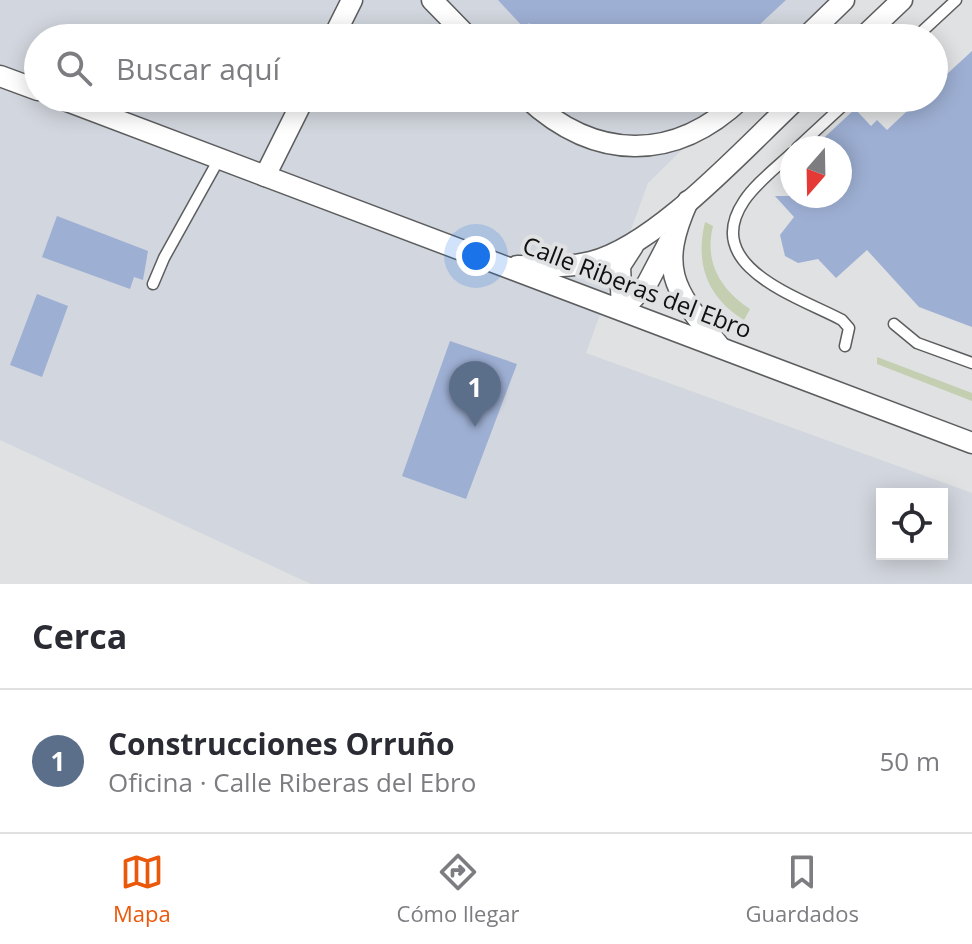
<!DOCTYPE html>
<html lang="es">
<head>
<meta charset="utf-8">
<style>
  :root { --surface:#fff; --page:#f2f2f3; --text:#2b2b33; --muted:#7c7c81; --line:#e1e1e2; --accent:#ea580c }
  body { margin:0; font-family:"Open Sans",sans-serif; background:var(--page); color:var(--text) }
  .controls { position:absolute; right:24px; bottom:24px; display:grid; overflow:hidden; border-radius:0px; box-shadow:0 4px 20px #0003 }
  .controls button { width:72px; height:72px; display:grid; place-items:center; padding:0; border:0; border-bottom:2px solid var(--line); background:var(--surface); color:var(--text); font:40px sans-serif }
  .compass { position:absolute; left:780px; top:136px; width:72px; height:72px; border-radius:50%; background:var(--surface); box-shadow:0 4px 20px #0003; rotate:200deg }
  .you { position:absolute; left:476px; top:256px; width:28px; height:28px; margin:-20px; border:6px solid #fff; border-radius:50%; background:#1a73e8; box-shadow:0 0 0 12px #1a73e833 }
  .badge { display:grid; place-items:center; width:52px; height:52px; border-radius:50%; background:var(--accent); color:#fff; font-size:26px; font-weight:700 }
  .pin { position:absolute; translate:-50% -66px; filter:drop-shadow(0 2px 4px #0008) }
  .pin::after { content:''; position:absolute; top:42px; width:28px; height:24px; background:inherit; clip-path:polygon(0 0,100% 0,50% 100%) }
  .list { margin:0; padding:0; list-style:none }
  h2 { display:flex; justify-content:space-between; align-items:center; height:104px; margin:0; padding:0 32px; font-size:34px }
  h2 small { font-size:26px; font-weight:400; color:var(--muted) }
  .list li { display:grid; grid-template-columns:52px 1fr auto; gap:24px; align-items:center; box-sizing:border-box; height:144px; padding:0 32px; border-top:2px solid var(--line) }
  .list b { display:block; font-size:30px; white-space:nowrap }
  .list p { margin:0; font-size:26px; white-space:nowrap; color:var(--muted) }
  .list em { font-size:26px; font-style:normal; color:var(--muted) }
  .icon { flex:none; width:44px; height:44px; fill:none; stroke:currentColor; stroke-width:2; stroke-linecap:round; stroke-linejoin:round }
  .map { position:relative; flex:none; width:972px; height:584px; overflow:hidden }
  .search { position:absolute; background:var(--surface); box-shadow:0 4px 20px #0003; left:24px; right:24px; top:24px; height:88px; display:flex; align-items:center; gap:20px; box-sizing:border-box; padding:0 28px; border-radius:44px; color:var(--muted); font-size:30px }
  .sheet { height:248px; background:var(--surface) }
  nav { display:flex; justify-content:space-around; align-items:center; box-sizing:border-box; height:112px; border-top:2px solid var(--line); background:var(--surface); font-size:22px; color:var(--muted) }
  nav a { display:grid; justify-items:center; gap:4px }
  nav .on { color:var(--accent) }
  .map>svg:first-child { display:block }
  .built { fill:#d2d6de; fill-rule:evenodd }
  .green { fill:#c4ceb0 }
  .building { fill:#9dafd3 }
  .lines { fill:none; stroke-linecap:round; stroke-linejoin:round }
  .lane-casing { stroke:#5c5d5e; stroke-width:13 }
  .street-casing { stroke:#5c5d5e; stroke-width:23 }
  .lane { stroke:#fff; stroke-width:10 }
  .street { stroke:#fff; stroke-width:20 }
  .labels { text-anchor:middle; stroke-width:8; stroke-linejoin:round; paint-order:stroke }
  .street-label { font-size:24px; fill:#111112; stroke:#e0e1e2 }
</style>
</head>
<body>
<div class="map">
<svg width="972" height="584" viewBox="0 0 972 584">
  <rect width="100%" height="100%" fill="#e0e1e2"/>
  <!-- built -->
  <path class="built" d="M0 0H835L796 38H38V98H735L648 183 586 353 972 493V584H311L0 440ZM882 494H942V554H882Z"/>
  <!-- green -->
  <g class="green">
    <path d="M705 222 713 226C704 262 720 289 750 309L744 320C707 297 695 264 705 222Z"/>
    <path d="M877 357 972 393V401L877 364Z"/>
  </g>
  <!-- building -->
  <g class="building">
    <path d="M498 0H786L745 38H543L529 23 524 28Z"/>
    <path d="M972 51V327L919 307 867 250 836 278 818 259 798 263 785 256 780 235 794 217 775 196H840V148H813L855 109 871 126 877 120 887 130 921 98H934V86Z"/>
    <path d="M57 216 148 251 143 280 134 277 130 289 42 257Z"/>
    <path d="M37 294 68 306 42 377 10 365Z"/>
    <path d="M450 341 517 364 466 499 402 476Z"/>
  </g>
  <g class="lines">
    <!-- lane casing -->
    <g class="lane-casing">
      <g id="lane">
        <path d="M915 38 956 0"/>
        <path d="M797 148 851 98"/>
        <path d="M792 153C776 168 756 183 744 201 700 267 799 297 842 320L849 328 845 346"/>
        <path d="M153 284 164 258 219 159"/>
        <path d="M894 324 917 343 972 363"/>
      </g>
    </g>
    <!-- street casing -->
    <g class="street-casing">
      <g id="street">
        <path d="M432 0 469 38"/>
        <path d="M333 38 352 0"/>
        <path d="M805 38 844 0"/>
        <path d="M862 38 902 0"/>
        <path d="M0 76 38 90"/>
        <path d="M59 98 972 443"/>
        <path d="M527 98C595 161 674 163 742 98"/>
        <path d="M265 176 304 98"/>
        <path d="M688 201C656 272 676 291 720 347"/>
        <path d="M517 266C542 266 567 268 591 262 658 245 746 146 798 98"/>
        <path d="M622 310 647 284 669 242"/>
        <path d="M622 310 620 266 633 246"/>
      </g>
    </g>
    <!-- lane -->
    <use href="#lane" class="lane"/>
    <!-- street -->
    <use href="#street" class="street"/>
  </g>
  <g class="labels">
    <!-- street labels -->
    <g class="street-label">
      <text transform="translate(637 288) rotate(21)" y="8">Calle Riberas del Ebro</text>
    </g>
  </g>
</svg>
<div class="controls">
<button><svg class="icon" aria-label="locate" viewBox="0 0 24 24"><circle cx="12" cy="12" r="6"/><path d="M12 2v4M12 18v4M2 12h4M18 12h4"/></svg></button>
</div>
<svg class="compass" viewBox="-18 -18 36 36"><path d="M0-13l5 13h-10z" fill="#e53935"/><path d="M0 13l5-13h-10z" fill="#7c7c81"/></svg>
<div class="you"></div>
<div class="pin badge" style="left:475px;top:427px;background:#5c6f8a">1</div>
<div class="search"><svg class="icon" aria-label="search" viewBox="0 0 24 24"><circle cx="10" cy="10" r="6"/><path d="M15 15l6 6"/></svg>Buscar aquí</div>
</div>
<section class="sheet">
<h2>Cerca<small></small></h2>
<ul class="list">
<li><span class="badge" style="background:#5c6f8a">1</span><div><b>Construcciones Orruño</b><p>Oficina · Calle Riberas del Ebro</p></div><em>50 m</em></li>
</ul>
</section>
<nav>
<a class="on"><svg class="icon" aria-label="map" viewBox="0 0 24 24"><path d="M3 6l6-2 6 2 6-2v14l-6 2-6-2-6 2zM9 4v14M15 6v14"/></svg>Mapa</a>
<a><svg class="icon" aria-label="directions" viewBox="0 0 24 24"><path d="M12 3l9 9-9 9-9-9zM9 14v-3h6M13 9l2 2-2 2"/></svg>Cómo llegar</a>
<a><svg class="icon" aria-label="saved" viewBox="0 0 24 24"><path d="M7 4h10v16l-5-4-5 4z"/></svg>Guardados</a>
</nav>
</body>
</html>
